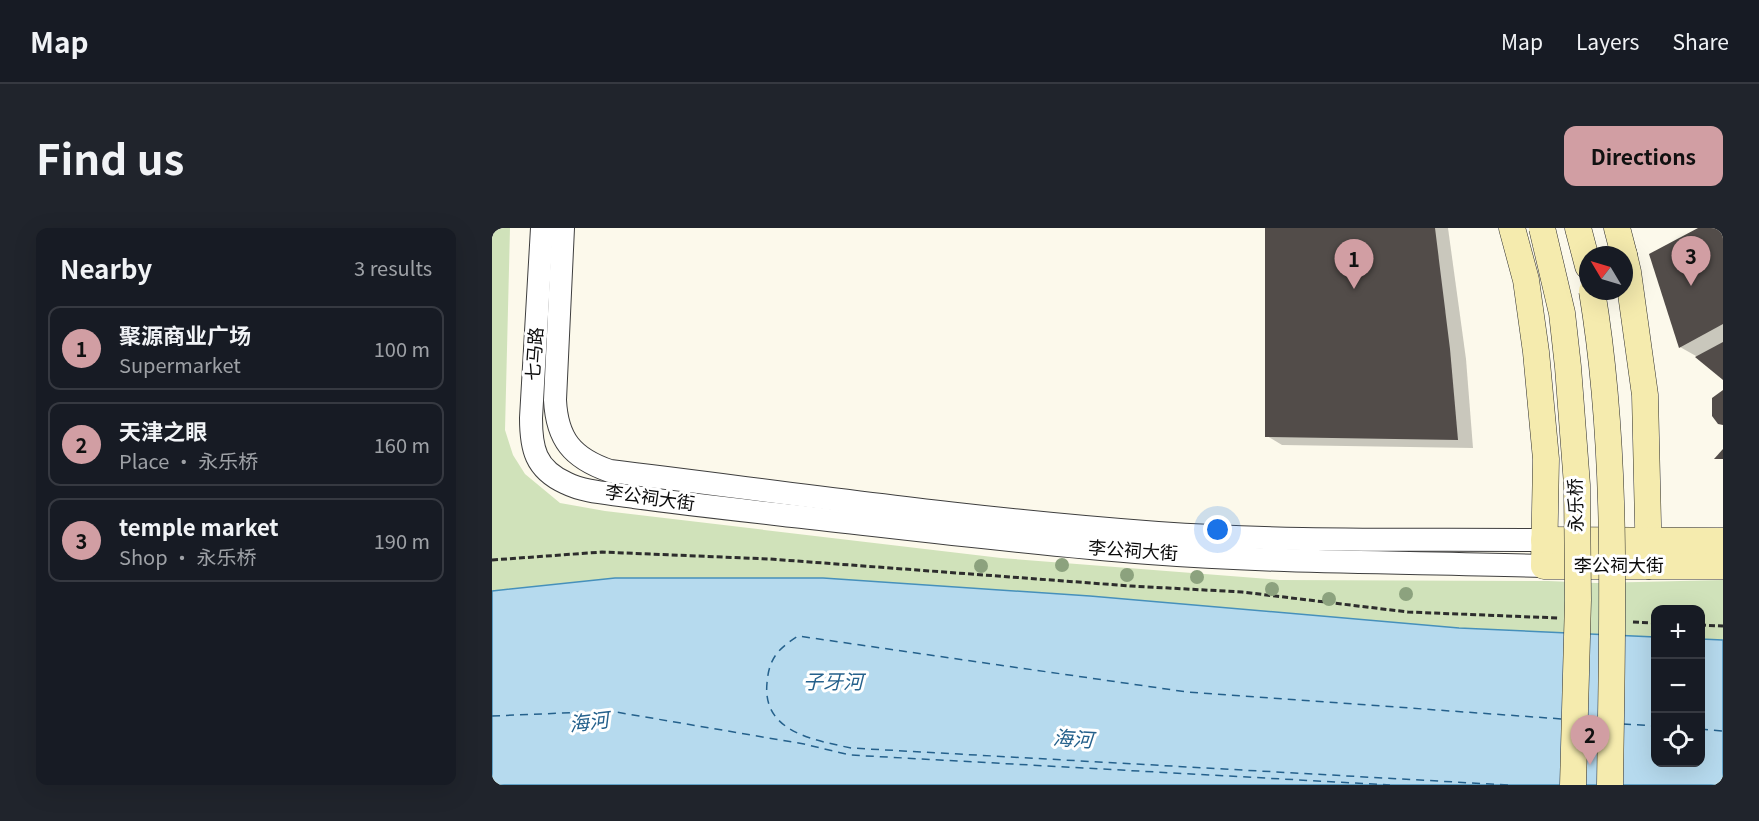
<!DOCTYPE html>
<html lang="en">
<head>
<meta charset="utf-8">
<style>
  :root { --surface:#171b24; --page:#20242c; --text:#f1f3f6; --muted:#9ea1a6; --line:#363941; --accent:#d19ea3 }
  body { margin:0; font-family:Georgia,"Noto Sans SC",serif; background:var(--page); color:var(--text) }
  .controls { position:absolute; right:18px; bottom:18px; display:grid; overflow:hidden; border-radius:12px; box-shadow:0 6px 24px #0002 }
  .controls button { width:54px; height:54px; display:grid; place-items:center; padding:0; border:0; border-bottom:2px solid var(--line); background:var(--surface); color:var(--text); font:30px sans-serif }
  .compass { position:absolute; left:1087px; top:18px; width:54px; height:54px; border-radius:50%; background:var(--surface); box-shadow:0 6px 24px #0002; rotate:308deg }
  .you { position:absolute; left:726px; top:302px; width:21px; height:21px; margin:-15px; border:4px solid #fff; border-radius:50%; background:#1a73e8; box-shadow:0 0 0 9px #1a73e833 }
  .badge { display:grid; place-items:center; width:39px; height:39px; border-radius:50%; background:var(--accent); color:#111; font-size:20px; font-weight:700 }
  .pin { position:absolute; translate:-50% -50px; filter:drop-shadow(0 2px 3px #0008) }
  .pin::after { content:''; position:absolute; top:32px; width:21px; height:18px; background:inherit; clip-path:polygon(0 0,100% 0,50% 100%) }
  .list { margin:0; padding:0; list-style:none }
  h2 { display:flex; justify-content:space-between; align-items:center; height:78px; margin:0; padding:0 24px; font-size:26px }
  h2 small { font-size:20px; font-weight:400; color:var(--muted) }
  .list li { display:grid; grid-template-columns:39px 1fr auto; gap:18px; align-items:center; box-sizing:border-box; height:84px; margin:0 12px 12px; padding:0 12px; border:2px solid var(--line); border-radius:12px }
  .list b { display:block; font-size:22px; white-space:nowrap }
  .list p { margin:0; font-size:20px; white-space:nowrap; color:var(--muted) }
  .list em { font-size:20px; font-style:normal; color:var(--muted) }
  .icon { flex:none; width:33px; height:33px; fill:none; stroke:currentColor; stroke-width:2; stroke-linecap:round; stroke-linejoin:round }
  .map { position:relative; flex:none; width:1231px; height:557px; overflow:hidden; border-radius:12px }
  header { display:flex; align-items:center; gap:36px; box-sizing:border-box; height:84px; padding:0 30px; background:var(--surface); border-bottom:2px solid var(--line) }
  header strong { font-size:28px }
  nav { display:flex; gap:33px; margin-inline-start:auto; font-size:21px }
  .intro { display:flex; align-items:center; justify-content:space-between; box-sizing:border-box; height:144px; padding:0 36px }
  h1 { margin:0; font-size:42px }
  .button { padding:15px 27px; border-radius:12px; background:var(--accent); color:#111; font-size:21px; font-weight:700 }
  main { display:flex; gap:36px; padding:0 36px }
  aside { flex:1; background:var(--surface); border-radius:12px; box-shadow:0 6px 24px #0002 }
  .map>svg:first-child { display:block }
  .green { fill:#d0e2ba; fill-rule:evenodd }
  .water { fill:#b6daee; stroke:#4690bb; stroke-width:1.5 }
  .shadow { fill:#0003 }
  .lines { fill:none; stroke-linecap:round; stroke-linejoin:round }
  .ferry { stroke:#25618c; stroke-width:1.5; stroke-dasharray:8 6; stroke-linecap:butt }
  .building { fill:#524c49 }
  .tertiary-casing { stroke:#3e3e3e; stroke-width:24 }
  .secondary-casing { stroke:#2d2d2d; stroke-width:27 }
  .path { stroke:#2d2d2d; stroke-width:3; stroke-dasharray:6 3; stroke-linecap:butt }
  .tertiary { stroke:#fff; stroke-width:22 }
  .secondary { stroke:#f5ebae; stroke-width:26 }
  .secondary-bridge-casing { stroke:#2d2d2d; stroke-width:27; stroke-linecap:butt }
  .secondary-bridge { stroke:#f5ebae; stroke-width:26 }
  .tree { fill:#8ca27e }
  .labels { text-anchor:middle; stroke-width:6; stroke-linejoin:round; paint-order:stroke }
  .street-label { font-size:18px; fill:#0b0b0b; stroke:#fff }
  .water-label { font-size:20px; font-style:italic; fill:#25618c; stroke:#fff }
</style>
</head>
<body>
<header>
<strong>Map</strong>
<nav><a>Map</a><a>Layers</a><a>Share</a></nav>
</header>
<div class="intro"><h1>Find us</h1><a class="button">Directions</a></div>
<main>
<aside>
<h2>Nearby<small>3 results</small></h2>
<ul class="list">
<li><span class="badge">1</span><div><b>聚源商业广场</b><p>Supermarket</p></div><em>100 m</em></li>
<li><span class="badge">2</span><div><b>天津之眼</b><p>Place · 永乐桥</p></div><em>160 m</em></li>
<li><span class="badge">3</span><div><b>temple market</b><p>Shop · 永乐桥</p></div><em>190 m</em></li>
</ul>
</aside>
<div class="map">
<svg width="1231" height="557" viewBox="0 0 1231 557">
  <rect width="100%" height="100%" fill="#fcf9eb"/>
  <!-- green -->
  <path class="green" d="M12 0H18L13 202 21 227 33 246 68 275 113 283 509 330 788 352 1056 353 1104 355 1231 352V557H0V2ZM1164 382H1208V534H1164Z"/>
  <!-- water -->
  <path class="water" d="M123 350H331L598 368 967 400 1163 409 1164 534H1208L1209 411 1231 412V557H0V363Z"/>
  <!-- shadow -->
  <g class="shadow">
    <path d="M774 0H956L974 131 981 220 790 217 775 208Z"/>
    <path d="M1209 0H1231V150L1204 128 1188 119Z"/>
  </g>
  <g class="lines">
    <!-- ferry -->
    <g class="ferry">
      <path d="M0 488 118 483 312 516 358 527 898 557"/>
      <path d="M1096 493 1106 494"/>
      <path d="M1131 496 1164 498"/>
      <path d="M1208 501 1231 503"/>
      <path d="M1016 557 359 520C322 512 270 504 275 455 277 430 286 421 306 408L695 464 1070 491"/>
    </g>
  </g>
  <!-- building -->
  <g class="building">
    <path d="M773 0H943L958 121 966 212 773 209Z"/>
    <path d="M1206 0H1231V96L1187 120 1157 26Z"/>
    <path d="M1231 114V152L1203 129Z"/>
    <path d="M1231 162V197L1226 196 1220 188V170Z"/>
    <path d="M1231 221V231H1222Z"/>
  </g>
  <g class="lines">
    <!-- tertiary casing -->
    <g class="tertiary-casing">
      <g id="tertiary">
        <path d="M50 0 39 190C39 220 43 241 74 255 94 265 119 265 142 269 194 276 248 282 301 288 419 301 538 316 657 325 788 335 920 334 1052 338"/>
        <path d="M71 0 63 172C65 211 80 230 118 243 299 265 483 292 666 305 794 314 923 311 1052 312"/>
      </g>
    </g>
    <!-- secondary casing -->
    <g class="secondary-casing">
      <g id="secondary">
        <path d="M1020 0 1034 52 1044 124 1054 231 1052 338H1231"/>
        <path d="M1086 0 1096 38"/>
        <path d="M1125 0 1132 27"/>
        <path d="M1132 27 1136 44 1153 167 1157 338"/>
        <path d="M1052 312 1231 313"/>
      </g>
    </g>
    <!-- path -->
    <g class="path">
      <path d="M0 332 110 324 278 331 639 358 750 364 916 384 1066 390"/>
      <path d="M1141 394 1164 395"/>
      <path d="M1208 397 1231 398"/>
    </g>
    <!-- tertiary -->
    <use href="#tertiary" class="tertiary"/>
    <!-- secondary -->
    <use href="#secondary" class="secondary"/>
    <!-- secondary-bridge casing -->
    <g class="secondary-bridge-casing">
      <g id="secondary-bridge">
        <path d="M1050 0 1070 85 1076 139 1085 257 1086 372 1081 557"/>
        <path d="M1100 63C1127 226 1120 393 1118 557"/>
      </g>
    </g>
    <!-- secondary-bridge -->
    <use href="#secondary-bridge" class="secondary-bridge"/>
  </g>
  <!-- trees -->
  <g class="tree">
    <circle cx="570" cy="337" r="7"/>
    <circle cx="489" cy="338" r="7"/>
    <circle cx="635" cy="347" r="7"/>
    <circle cx="705" cy="349" r="7"/>
    <circle cx="780" cy="361" r="7"/>
    <circle cx="914" cy="366" r="7"/>
    <circle cx="837" cy="371" r="7"/>
  </g>
  <g class="labels">
    <!-- street labels -->
    <g class="street-label">
      <text transform="translate(43 126) rotate(-86)" y="6">七马路</text>
      <text transform="translate(158 270) rotate(8)" y="6">李公祠大街</text>
      <text transform="translate(1084 277) rotate(-91)" y="6">永乐桥</text>
      <text transform="translate(641 323) rotate(4)" y="6">李公祠大街</text>
      <text x="1127" y="344">李公祠大街</text>
    </g>
    <!-- water labels -->
    <g class="water-label">
      <text x="341" y="461">子牙河</text>
      <text transform="translate(97 494) rotate(-7)" y="7">海河</text>
      <text transform="translate(581 511) rotate(4)" y="7">海河</text>
    </g>
  </g>
</svg>
<div class="controls">
<button>+</button>
<button>−</button>
<button><svg class="icon" aria-label="locate" viewBox="0 0 24 24"><circle cx="12" cy="12" r="6"/><path d="M12 2v4M12 18v4M2 12h4M18 12h4"/></svg></button>
</div>
<svg class="compass" viewBox="-18 -18 36 36"><path d="M0-13l5 13h-10z" fill="#e53935"/><path d="M0 13l5-13h-10z" fill="#9ea1a6"/></svg>
<div class="you"></div>
<div class="pin badge" style="left:862px;top:61px">1</div>
<div class="pin badge" style="left:1098px;top:537px">2</div>
<div class="pin badge" style="left:1199px;top:58px">3</div>
</div>
</main>
</body>
</html>
